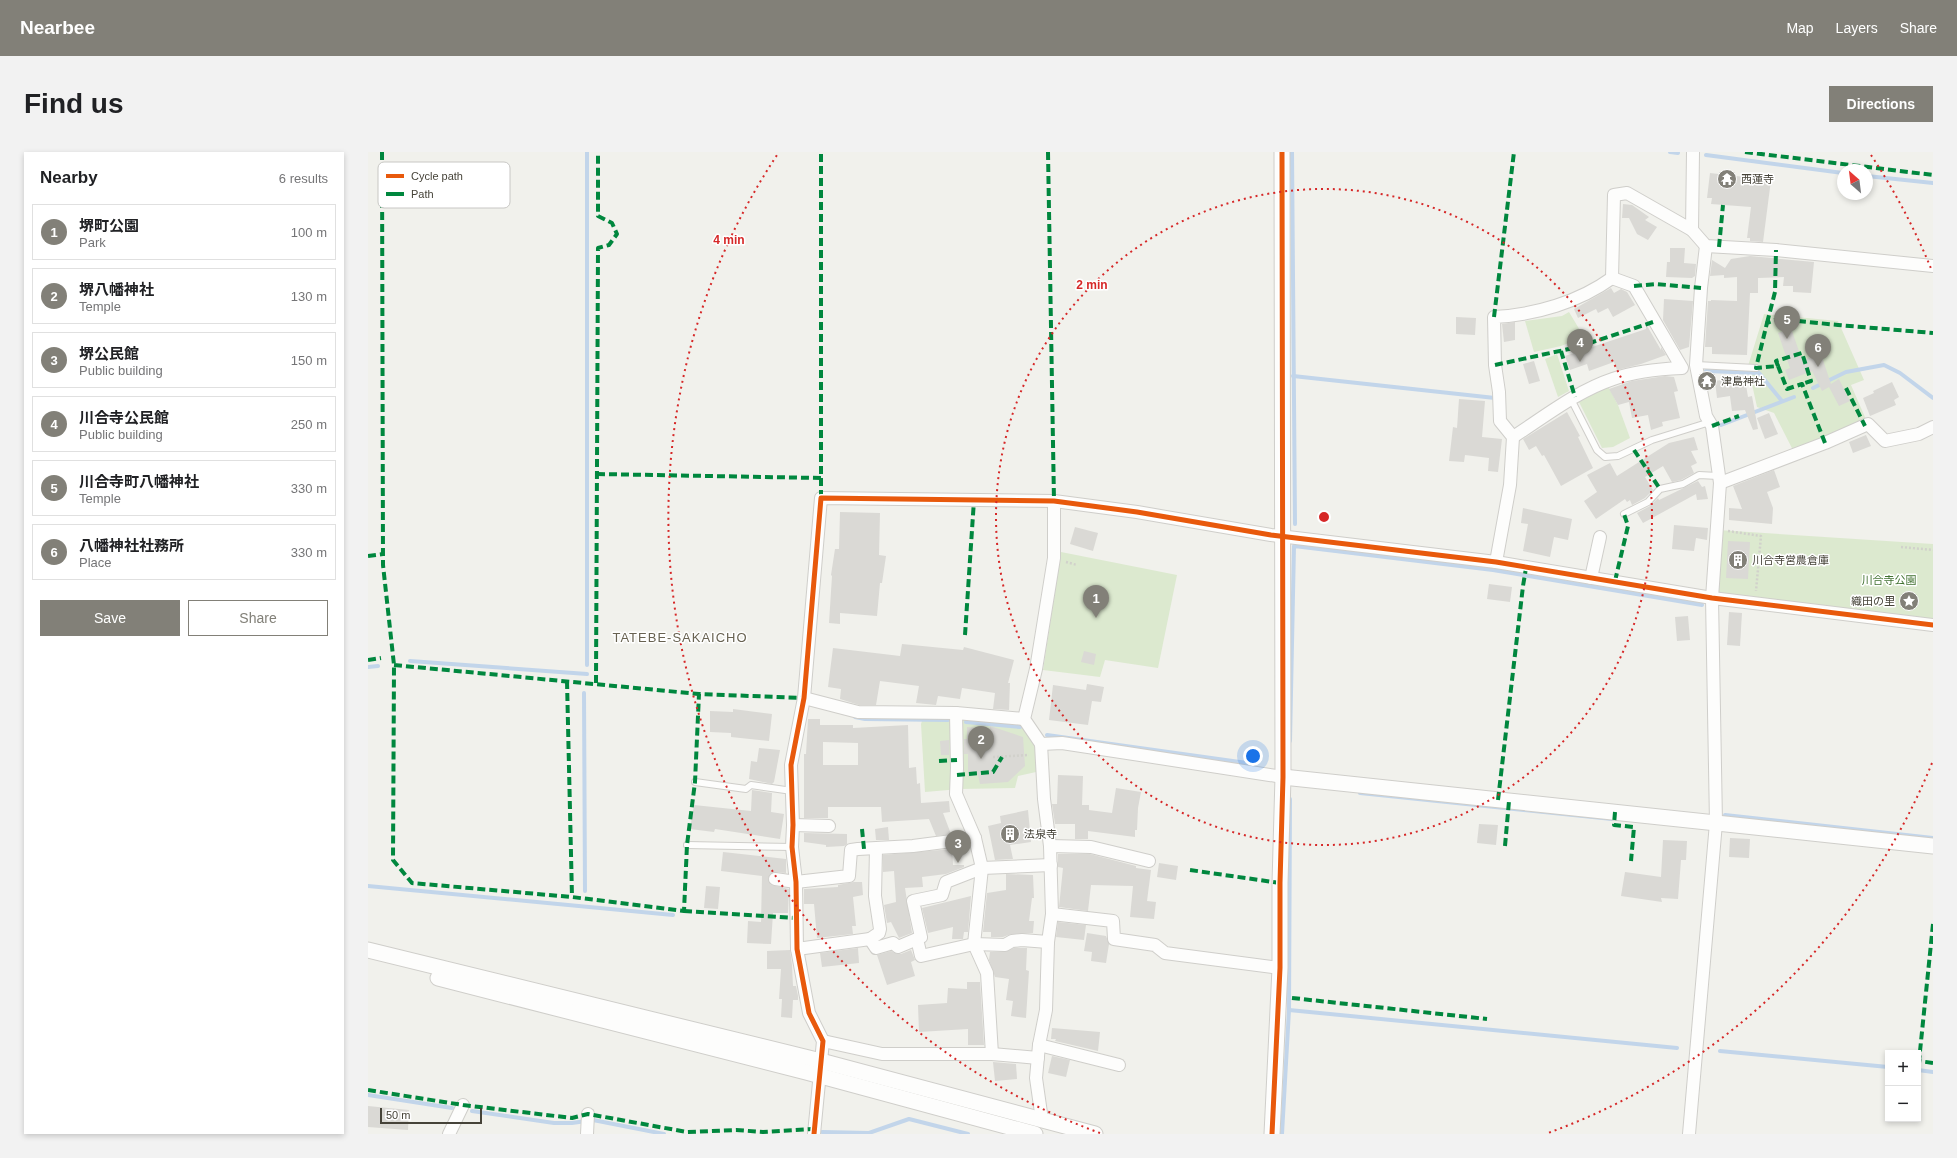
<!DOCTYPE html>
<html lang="en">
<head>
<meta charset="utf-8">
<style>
  :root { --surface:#fff; --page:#f2f2f2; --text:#202124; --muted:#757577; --line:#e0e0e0; --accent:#828078 }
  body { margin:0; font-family:Arial,"Noto Sans JP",sans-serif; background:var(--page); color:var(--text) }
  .controls { position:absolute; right:12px; bottom:12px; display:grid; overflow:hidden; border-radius:0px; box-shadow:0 2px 6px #0003 }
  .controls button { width:36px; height:36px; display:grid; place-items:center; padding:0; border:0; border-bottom:1px solid var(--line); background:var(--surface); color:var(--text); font:20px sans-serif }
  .compass { position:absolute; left:1469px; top:12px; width:36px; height:36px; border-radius:50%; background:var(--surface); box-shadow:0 2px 6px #0003; rotate:332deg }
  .scale { position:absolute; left:12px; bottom:10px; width:102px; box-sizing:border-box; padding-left:4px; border:2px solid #464339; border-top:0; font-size:11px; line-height:14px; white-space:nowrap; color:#464339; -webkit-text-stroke:3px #fff; paint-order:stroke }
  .you { position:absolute; left:885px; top:604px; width:14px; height:14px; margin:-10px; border:3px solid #fff; border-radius:50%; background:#1a73e8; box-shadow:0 0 0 6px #1a73e833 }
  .badge { display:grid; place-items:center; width:26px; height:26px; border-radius:50%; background:var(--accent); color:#fff; font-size:13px; font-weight:700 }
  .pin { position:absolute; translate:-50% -33px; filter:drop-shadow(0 1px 2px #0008) }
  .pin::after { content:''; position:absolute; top:21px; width:14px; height:12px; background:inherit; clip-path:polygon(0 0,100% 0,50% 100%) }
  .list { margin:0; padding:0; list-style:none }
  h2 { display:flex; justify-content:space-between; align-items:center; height:52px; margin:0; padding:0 16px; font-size:17px }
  h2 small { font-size:13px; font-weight:400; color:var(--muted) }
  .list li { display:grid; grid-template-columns:26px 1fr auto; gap:12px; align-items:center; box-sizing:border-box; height:56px; margin:0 8px 8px; padding:0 8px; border:1px solid var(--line); border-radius:0px }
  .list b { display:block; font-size:15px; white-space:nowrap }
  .list p { margin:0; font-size:13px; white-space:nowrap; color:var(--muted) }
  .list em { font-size:13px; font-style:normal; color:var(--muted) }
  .actions { display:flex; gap:8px; padding:12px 16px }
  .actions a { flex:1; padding:9px 0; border:1px solid var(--accent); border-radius:0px; text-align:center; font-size:14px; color:var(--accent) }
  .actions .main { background:var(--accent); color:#fff }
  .map { position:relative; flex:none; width:1565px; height:982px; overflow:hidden; border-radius:0px }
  header { display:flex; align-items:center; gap:24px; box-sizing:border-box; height:56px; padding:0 20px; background:var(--accent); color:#fff }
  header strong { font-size:19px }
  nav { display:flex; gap:22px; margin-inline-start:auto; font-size:14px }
  .intro { display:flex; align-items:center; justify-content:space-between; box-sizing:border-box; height:96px; padding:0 24px }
  h1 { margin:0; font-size:28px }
  .button { padding:10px 18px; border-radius:0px; background:var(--accent); color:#fff; font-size:14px; font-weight:700 }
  main { display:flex; gap:24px; padding:0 24px }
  aside { flex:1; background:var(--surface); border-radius:0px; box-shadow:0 2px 6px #0003 }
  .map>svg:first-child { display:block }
  .green { fill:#dce9cf }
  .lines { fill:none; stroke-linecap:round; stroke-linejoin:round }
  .stream { stroke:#c2d5ea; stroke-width:4 }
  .building { fill:#dad9d5; fill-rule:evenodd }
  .service-casing { stroke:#cfceca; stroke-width:8 }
  .minor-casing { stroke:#cfceca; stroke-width:14 }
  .tertiary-casing { stroke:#cfceca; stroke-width:17 }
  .path { stroke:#d1d1cb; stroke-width:2.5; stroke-dasharray:2 2; stroke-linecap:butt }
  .service { stroke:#fdfdfc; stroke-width:6 }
  .minor { stroke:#fdfdfc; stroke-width:12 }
  .tertiary { stroke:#fdfdfc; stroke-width:15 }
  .quiet { stroke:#00873e; stroke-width:4; stroke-dasharray:8 4; stroke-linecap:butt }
  .cycleway-casing { stroke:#fff; stroke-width:8 }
  .cycleway { stroke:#e8590c; stroke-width:5 }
  .ring { fill:none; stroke:#d62828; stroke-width:2; stroke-dasharray:2 4 }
  .labels { text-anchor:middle; stroke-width:3; stroke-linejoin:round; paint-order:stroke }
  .poi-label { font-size:11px; fill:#464339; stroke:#fff; text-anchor:start }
  .park-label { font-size:11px; fill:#427232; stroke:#fff }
  .quarter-label { font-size:13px; letter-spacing:1px; fill:#686251; stroke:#fff }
  .key { fill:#fff; stroke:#c8c7c4; stroke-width:1 }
  .key-label { font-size:11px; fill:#464339 }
  .centre { fill:#d62828; stroke:#fff; stroke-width:2 }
  .ring-label { font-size:12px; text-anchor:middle; font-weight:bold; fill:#d62828; stroke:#fff; stroke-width:3; stroke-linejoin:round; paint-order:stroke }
</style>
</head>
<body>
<header>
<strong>Nearbee</strong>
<nav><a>Map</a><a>Layers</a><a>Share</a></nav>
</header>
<div class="intro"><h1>Find us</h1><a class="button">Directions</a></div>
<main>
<aside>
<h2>Nearby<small>6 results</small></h2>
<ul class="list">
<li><span class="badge">1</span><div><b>堺町公園</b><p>Park</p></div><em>100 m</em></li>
<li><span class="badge">2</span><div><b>堺八幡神社</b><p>Temple</p></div><em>130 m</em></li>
<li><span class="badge">3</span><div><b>堺公民館</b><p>Public building</p></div><em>150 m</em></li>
<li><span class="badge">4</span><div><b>川合寺公民館</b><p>Public building</p></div><em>250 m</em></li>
<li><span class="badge">5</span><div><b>川合寺町八幡神社</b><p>Temple</p></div><em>330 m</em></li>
<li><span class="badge">6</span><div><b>八幡神社社務所</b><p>Place</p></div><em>330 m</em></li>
</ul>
<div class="actions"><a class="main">Save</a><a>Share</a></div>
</aside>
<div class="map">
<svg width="1565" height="982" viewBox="0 0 1565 982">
  <rect width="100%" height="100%" fill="#f1f1ec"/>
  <!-- green -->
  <g class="green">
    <path d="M1201 160 1216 185 1193 194 1166 200 1157 169 1194 164Z"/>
    <path d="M1396 162 1470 169 1496 228 1483 233 1500 272 1430 308 1406 261 1389 255 1380 214Z"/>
    <path d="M1189 202 1201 239 1190 245 1177 207Z"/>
    <path d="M1240 234 1250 253 1262 286 1245 295 1234 296 1211 250Z"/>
    <path d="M1350 378 1565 392V473L1344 446Z"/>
    <path d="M693 400 809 423 790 516 737 508 732 525 675 518Z"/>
    <path d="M556 563 654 571 668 592V620L650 624 647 636 592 637 557 640 553 572Z"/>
  </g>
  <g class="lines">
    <!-- stream -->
    <g class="stream">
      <path d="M924 0 927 372"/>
      <path d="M1302 0 1310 1"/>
      <path d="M1338 3 1475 21"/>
      <path d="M1499 24 1565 31"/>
      <path d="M1338 219 1391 221 1414 249"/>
      <path d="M925 224 1127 246"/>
      <path d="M1445 236 1478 220 1516 213 1532 221 1565 246"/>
      <path d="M1353 273 1426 245"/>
      <path d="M42 509 219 522"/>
      <path d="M219 513V0"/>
      <path d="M0 515 10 514"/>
      <path d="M216 541 217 739"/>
      <path d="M487 565 497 567 580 568"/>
      <path d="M598 570 652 575"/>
      <path d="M679 583 886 612"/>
      <path d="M922 589 926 394 1125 418 1334 453"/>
      <path d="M992 641 1244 667"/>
      <path d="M1357 663 1565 686"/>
      <path d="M0 734 305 763"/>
      <path d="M921 858 1309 896"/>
      <path d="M1352 899 1520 915"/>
      <path d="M1550 918 1565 920"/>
      <path d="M0 943 84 956"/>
      <path d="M104 959 186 971H204L225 968 296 982"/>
      <path d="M454 980 501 981 541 967 600 982"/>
      <path d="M914 982 921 858 922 647"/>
    </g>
  </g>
  <!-- building -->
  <g class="building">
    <path d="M1342 21 1403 28 1395 90 1382 89V86H1379L1383 55 1343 52 1344 46H1339Z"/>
    <path d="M1255 52 1264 53 1281 65 1277 68 1289 75 1280 88 1269 82 1261 66H1254Z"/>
    <path d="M1302 96H1317L1316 111 1328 112 1327 124 1324 126 1298 125 1299 110H1302Z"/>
    <path d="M1382 104 1446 110 1443 141 1425 140V134H1415L1416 125 1390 126V141H1382L1379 203 1344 202V195H1337L1340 149H1343V148L1369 149V125L1356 126V123L1342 124 1344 108 1357 116 1363 107Z"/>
    <path d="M1243 136 1246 141 1253 137 1259 140 1267 153 1245 165 1240 156 1230 161 1228 157 1210 166 1206 157Z"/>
    <path d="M1296 147 1325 149 1321 195 1312 198 1295 168Z"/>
    <path d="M1088 165 1108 166 1107 183 1088 182Z"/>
    <path d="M1147 170V188L1136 190 1134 172Z"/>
    <path d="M1278 172 1293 198V195L1298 203 1273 212 1249 218 1246 210 1221 219 1219 212 1202 218 1197 204 1278 177Z"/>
    <path d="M1423 176 1434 208 1453 202 1463 232 1471 227 1482 249 1471 254 1461 235 1454 239 1444 219 1421 228 1417 218 1422 216 1410 181Z"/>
    <path d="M1166 209 1172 229 1161 232 1155 212Z"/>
    <path d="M1297 224 1306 225 1310 239 1306 240 1312 266 1294 270 1295 274 1283 278 1280 263 1264 266 1261 250 1250 253 1241 237 1264 229Z"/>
    <path d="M1366 226V229L1377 227 1380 245 1384 244 1390 277 1385 278 1377 258 1364 259 1362 244 1349 246 1347 229Z"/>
    <path d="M1524 230 1531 245 1526 248 1528 253 1502 264 1495 246 1506 241 1505 239Z"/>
    <path d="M1091 247 1117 249 1114 285 1134 287 1130 320 1120 319 1121 306 1097 303 1096 310 1081 309 1085 275 1089 276Z"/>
    <path d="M1199 260 1212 284 1210 285 1225 316 1193 334 1176 303 1174 304 1168 294 1161 298 1155 287Z"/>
    <path d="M1401 261 1410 282 1397 287 1389 266Z"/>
    <path d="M1498 283 1503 294 1485 301 1481 290Z"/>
    <path d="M1326 285 1330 298 1323 299 1329 311 1323 314 1326 321 1313 328 1304 330 1295 314 1277 325 1285 338 1277 346 1264 353 1262 348 1259 350 1257 347 1228 367 1216 349 1229 340 1219 323 1242 311 1249 324 1301 291Z"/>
    <path d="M1406 318 1412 335 1399 340 1405 356 1404 372 1361 368V356L1374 357 1365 334Z"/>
    <path d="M1330 329 1334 335 1337 334 1340 347 1329 348 1328 342 1275 371 1269 361 1282 354 1290 346 1291 348Z"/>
    <path d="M1155 356 1204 367 1200 388 1186 385 1182 405 1155 399 1160 372 1153 371Z"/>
    <path d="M472 360 512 361 511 403 518 404 514 431H512L509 464 472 461V472L461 471 464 424 463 423 467 397H471Z"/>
    <path d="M1306 373 1340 376 1339 388 1328 386 1326 399 1304 397Z"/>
    <path d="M707 375 730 381 725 399 702 392Z"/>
    <path d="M1360 389 1382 390 1380 427 1358 426Z"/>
    <path d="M1121 432 1144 435 1142 450 1119 447Z"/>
    <path d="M1361 460 1374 461 1372 494 1359 493Z"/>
    <path d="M1320 464 1322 488 1309 489 1307 465Z"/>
    <path d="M534 492 595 498 596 495 646 508 640 531H642L641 558 625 557 627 541 594 536 592 547 570 544 568 553 548 551 551 534 512 529 508 553H491L472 547 473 537 460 535 465 496 532 504Z"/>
    <path d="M716 499 728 502 726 513 713 510Z"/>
    <path d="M719 532 736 535 733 550 724 549 720 573 681 568 685 533 718 538Z"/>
    <path d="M365 557 404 562 401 589 363 585V581L342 580V559L365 560Z"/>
    <path d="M440 567H452V573H485V576L540 573 541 616 548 615 549 632 552 631 553 651 581 649 582 660 575 661 583 682 568 684 561 667 514 670 513 655H460V666H436V602H438ZM455 590 490 591V613H455Z"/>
    <path d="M622 574 655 585 657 614 640 630 612 632 610 623 600 625V602H596V587H599V575L622 577Z"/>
    <path d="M581 588V603H573L572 589Z"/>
    <path d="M391 596 412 598 406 630 404 632 381 627 383 609 389 610Z"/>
    <path d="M690 623 715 624 714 653H721V658L744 661 748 636 773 640 770 656 769 678H767V685L720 679V687H707V672H687L684 652H689Z"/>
    <path d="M384 638 404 641 403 660 416 662 412 687 347 677 346 680 322 677 326 653 383 659Z"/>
    <path d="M660 658 663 690 642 693 645 707 627 708 620 674 633 671 632 664Z"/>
    <path d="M1111 672 1130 673 1128 693 1109 691Z"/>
    <path d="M520 675 521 688H508L507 677Z"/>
    <path d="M436 681 479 682V692L476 694 458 695V693L436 690Z"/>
    <path d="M1362 686 1382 687 1381 706 1361 705Z"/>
    <path d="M1295 688 1319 689 1318 708H1313L1310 747 1293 746 1294 750 1253 744 1257 720 1293 725Z"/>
    <path d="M584 697 585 713H596V715L578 722 554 725 555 735 537 736 544 781 531 786 523 770 519 771 516 753 528 750 526 719 515 720V703Z"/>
    <path d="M355 700 418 707V721L405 720 400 726 403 733 421 737 420 761H405L403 792 379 791 380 769 393 770 394 724 353 719Z"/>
    <path d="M690 702H722L768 714V716L783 718 779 749 788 750 786 767 762 765 765 734 723 733 720 759 691 755 695 716 690 715Z"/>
    <path d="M791 711 810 714 808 728 789 725Z"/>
    <path d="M638 722 665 723 666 746H664L661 769H666L665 781 643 782 635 785H623V780H615L619 741 638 738Z"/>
    <path d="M486 730H494L495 743 485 745 488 774H484L485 782 449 786 446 752H436V737L470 735V733Z"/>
    <path d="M338 734 352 735 350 757 336 756Z"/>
    <path d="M603 744 600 780H596L595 787H584L585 775 560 781 554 756Z"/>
    <path d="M690 770 718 773 716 788 688 785Z"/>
    <path d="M719 781 738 784 741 792 738 811 723 809 724 800 716 799Z"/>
    <path d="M490 796 491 811 454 815 452 801Z"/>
    <path d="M646 796H659L658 818 661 819 658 866 643 864 645 849 638 848 641 827 627 825 621 808 622 800H637Z"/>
    <path d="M422 798 424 813 425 834H428L430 844V848H425L424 866 413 865 414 847H411L413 817H399V799Z"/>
    <path d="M543 798 547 808 543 810 547 824 519 833 509 803 523 799 529 802H533Z"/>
    <path d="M599 830H612L616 893H600V877L551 880 550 853 579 851 580 836 599 837Z"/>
    <path d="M684 876 732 880 730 899 687 889 688 887H683Z"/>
    <path d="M684 904 702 908 698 925 680 921Z"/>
    <path d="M625 910 648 912 649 927 627 929Z"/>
    <path d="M0 954 41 958 40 978 0 975Z"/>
  </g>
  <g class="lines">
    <!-- service casing -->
    <g class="service-casing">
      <g id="service">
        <path d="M1328 213 1388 216"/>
        <path d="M1203 247 1229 298 1237 305 1250 304 1284 288 1342 270"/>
        <path d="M1256 362 1280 350 1292 337 1315 332 1331 323 1350 324"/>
        <path d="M327 630 378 637 383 633 424 639"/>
        <path d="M319 693 424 695"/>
      </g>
    </g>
    <!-- minor casing -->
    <g class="minor-casing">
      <g id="minor">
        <path d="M1324 78 1325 0"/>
        <path d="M1145 285C1176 265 1209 239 1245 227 1268 219 1291 217 1314 216L1266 134 1244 126"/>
        <path d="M1352 331 1457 291 1500 272 1517 289 1551 282 1565 275"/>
        <path d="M1128 410 1142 333 1145 285 1132 269 1131 240 1127 213 1126 165C1167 163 1211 150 1244 126L1246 43 1259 41 1324 78 1338 94 1408 98 1565 114"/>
        <path d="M1223 426 1232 385"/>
        <path d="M436 546 490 560 588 561 656 567"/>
        <path d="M588 561 589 616 588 642 607 686 614 716 606 792 619 821 624 902"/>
        <path d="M673 592 694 591 915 625"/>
        <path d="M425 673 461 674"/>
        <path d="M682 694 723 695 781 709"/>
        <path d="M508 697 507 744 512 777 511 781 502 787 508 796 525 791 530 795 549 787"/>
        <path d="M407 727 428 730 481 724 483 698 490 697 545 694 607 686"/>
        <path d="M684 762 745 769 746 787 787 793 797 801 912 816"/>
        <path d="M680 790 654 788 644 789 637 793 606 792 553 804 549 787 553 785 545 749 574 743 578 730 614 716 683 713"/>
        <path d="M429 797 502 787"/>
        <path d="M455 889 514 902H624L670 906"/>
        <path d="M671 893 751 913"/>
        <path d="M674 968 668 926 671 893 678 858 680 790 684 762 682 694 676 647 673 592 656 567 668 517 686 406V349"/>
        <path d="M81 982 95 953"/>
        <path d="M219 982 220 962"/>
        <path d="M446 982 455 889 441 861 429 797 428 730 424 695 425 673 423 613 436 546 453 346 686 349 769 360 903 383 1128 410 1344 446 1565 473"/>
        <path d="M1321 982 1348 671 1344 446 1352 331 1344 274 1338 264 1328 213 1333 136 1338 94"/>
      </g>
    </g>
    <!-- tertiary casing -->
    <g class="tertiary-casing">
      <g id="tertiary">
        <path d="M915 625 1565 694"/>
        <path d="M0 798 453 909 727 982"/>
        <path d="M70 826 438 920 667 982"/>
        <path d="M904 982 912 816V731L915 625 914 0"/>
      </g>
    </g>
    <!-- path -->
    <g class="path">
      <path d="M1360 379 1393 384 1388 439"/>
      <path d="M1533 395 1565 398"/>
      <path d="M698 410 709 413"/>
      <path d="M625 605 661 603"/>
    </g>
    <!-- service -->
    <use href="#service" class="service"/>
    <!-- minor -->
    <use href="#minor" class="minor"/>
    <!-- tertiary -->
    <use href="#tertiary" class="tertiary"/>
    <!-- quiet -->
    <g class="quiet">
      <path d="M14 0 15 413 26 513 25 708 44 731 204 745 316 759 319 693 327 630 331 542"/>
      <path d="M680 0 686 349"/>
      <path d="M1377 0 1565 23"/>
      <path d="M1351 95 1355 53"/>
      <path d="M1266 134 1288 132 1333 136"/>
      <path d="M1126 165 1146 0"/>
      <path d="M1399 171 1407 140 1408 98"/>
      <path d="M1193 199 1207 245"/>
      <path d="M1127 213 1210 195 1288 169"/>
      <path d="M1410 214 1408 209 1434 201 1443 229 1434 232"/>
      <path d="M1478 236 1497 274"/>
      <path d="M1344 274 1371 264"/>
      <path d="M1457 291 1434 232 1419 237 1410 214 1388 216 1399 171 1410 167 1470 173 1565 181"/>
      <path d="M1266 298 1292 337"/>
      <path d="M229 322 453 326"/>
      <path d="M453 346V0"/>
      <path d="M0 404 15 402"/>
      <path d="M1247 429 1260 374 1256 362"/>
      <path d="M597 483 606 348"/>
      <path d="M0 508 13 506"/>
      <path d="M26 513 331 542 436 546"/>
      <path d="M199 529 204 745"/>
      <path d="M228 531 230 96 241 93 249 82 244 71 230 64V0"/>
      <path d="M571 609 589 608"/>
      <path d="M589 623 625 620 634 605"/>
      <path d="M1130 648 1155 434 1158 416"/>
      <path d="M1247 660 1246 673 1266 675 1263 709"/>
      <path d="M494 677 496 697"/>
      <path d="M1137 694 1141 649"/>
      <path d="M822 718 912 731"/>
      <path d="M316 759 429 766"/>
      <path d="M1565 772 1551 909 1565 911"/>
      <path d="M924 846 1119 867"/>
      <path d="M0 938 95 953 204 966 220 962 319 980 368 978 395 980 446 977"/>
    </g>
    <!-- cycleway casing -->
    <g class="cycleway-casing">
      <g id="cycleway">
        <path d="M446 982 455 889 441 861 429 797 428 730 424 695 425 673 423 613 436 546 453 346 686 349 769 360 903 383 1128 410 1344 446 1565 473"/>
        <path d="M904 982 912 816V731L915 625 914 0"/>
      </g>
    </g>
    <!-- cycleway -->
    <use href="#cycleway" class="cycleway"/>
  </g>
  <!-- distance rings -->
  <g class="ring">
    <circle cx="956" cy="365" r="328"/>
    <path d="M1564 611A656 656 0 0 1 1180 981M732 981A656 656 0 0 1 409 3M1503 3A656 656 0 0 1 1564 119"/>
  </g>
  <!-- icons -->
  <defs>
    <g id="temple-disc" transform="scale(1)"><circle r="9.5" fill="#828078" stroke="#fff"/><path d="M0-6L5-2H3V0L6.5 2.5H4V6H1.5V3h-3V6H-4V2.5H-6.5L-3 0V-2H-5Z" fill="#fff"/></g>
    <g id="building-disc" transform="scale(1)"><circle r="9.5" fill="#828078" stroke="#fff"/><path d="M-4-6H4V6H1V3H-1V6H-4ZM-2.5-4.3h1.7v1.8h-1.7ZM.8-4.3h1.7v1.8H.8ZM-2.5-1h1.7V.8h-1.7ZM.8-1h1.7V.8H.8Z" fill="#fff"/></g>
    <g id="sight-disc" transform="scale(1)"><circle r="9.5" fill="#828078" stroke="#fff"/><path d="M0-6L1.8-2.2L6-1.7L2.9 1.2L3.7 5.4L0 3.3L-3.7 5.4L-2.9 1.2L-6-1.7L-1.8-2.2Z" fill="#fff"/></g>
  </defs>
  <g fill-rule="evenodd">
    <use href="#temple-disc" x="1359" y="27"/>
    <use href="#temple-disc" x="1339" y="229"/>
    <use href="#building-disc" x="1370" y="408"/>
    <use href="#sight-disc" x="1541" y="449"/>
    <use href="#building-disc" x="642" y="682"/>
  </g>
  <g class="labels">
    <!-- poi labels -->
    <g class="poi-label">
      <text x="1373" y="31">西蓮寺</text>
      <text x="1353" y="233">津島神社</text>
      <text x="1384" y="412">川合寺営農倉庫</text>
      <text x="1527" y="453" text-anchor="end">織田の里</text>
      <text x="656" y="686">法泉寺</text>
    </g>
    <!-- park labels -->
    <g class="park-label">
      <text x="1521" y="432">川合寺公園</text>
    </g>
    <!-- quarter labels -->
    <g class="quarter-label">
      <text x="312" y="490">TATEBE-SAKAICHO</text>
    </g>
  </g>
  <!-- legend -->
  <rect x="10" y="10" width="132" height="46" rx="6" class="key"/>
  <rect x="18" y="22" width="18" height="4" fill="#e8590c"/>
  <rect x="18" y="40" width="18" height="4" fill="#00873e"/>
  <g class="key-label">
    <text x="43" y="28">Cycle path</text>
    <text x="43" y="46">Path</text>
  </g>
  <circle cx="956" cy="365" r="6" class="centre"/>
  <g class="ring-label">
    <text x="361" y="92">4 min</text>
    <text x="724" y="137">2 min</text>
  </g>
</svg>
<div class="controls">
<button>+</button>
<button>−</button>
</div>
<svg class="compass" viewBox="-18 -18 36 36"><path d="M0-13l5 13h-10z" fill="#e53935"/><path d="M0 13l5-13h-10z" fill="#757577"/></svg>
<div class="scale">50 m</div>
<div class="you"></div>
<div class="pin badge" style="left:728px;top:466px">1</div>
<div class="pin badge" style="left:613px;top:607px">2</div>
<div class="pin badge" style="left:590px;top:711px">3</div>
<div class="pin badge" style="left:1212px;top:210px">4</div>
<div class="pin badge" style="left:1419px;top:187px">5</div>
<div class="pin badge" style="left:1450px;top:215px">6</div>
</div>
</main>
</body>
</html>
